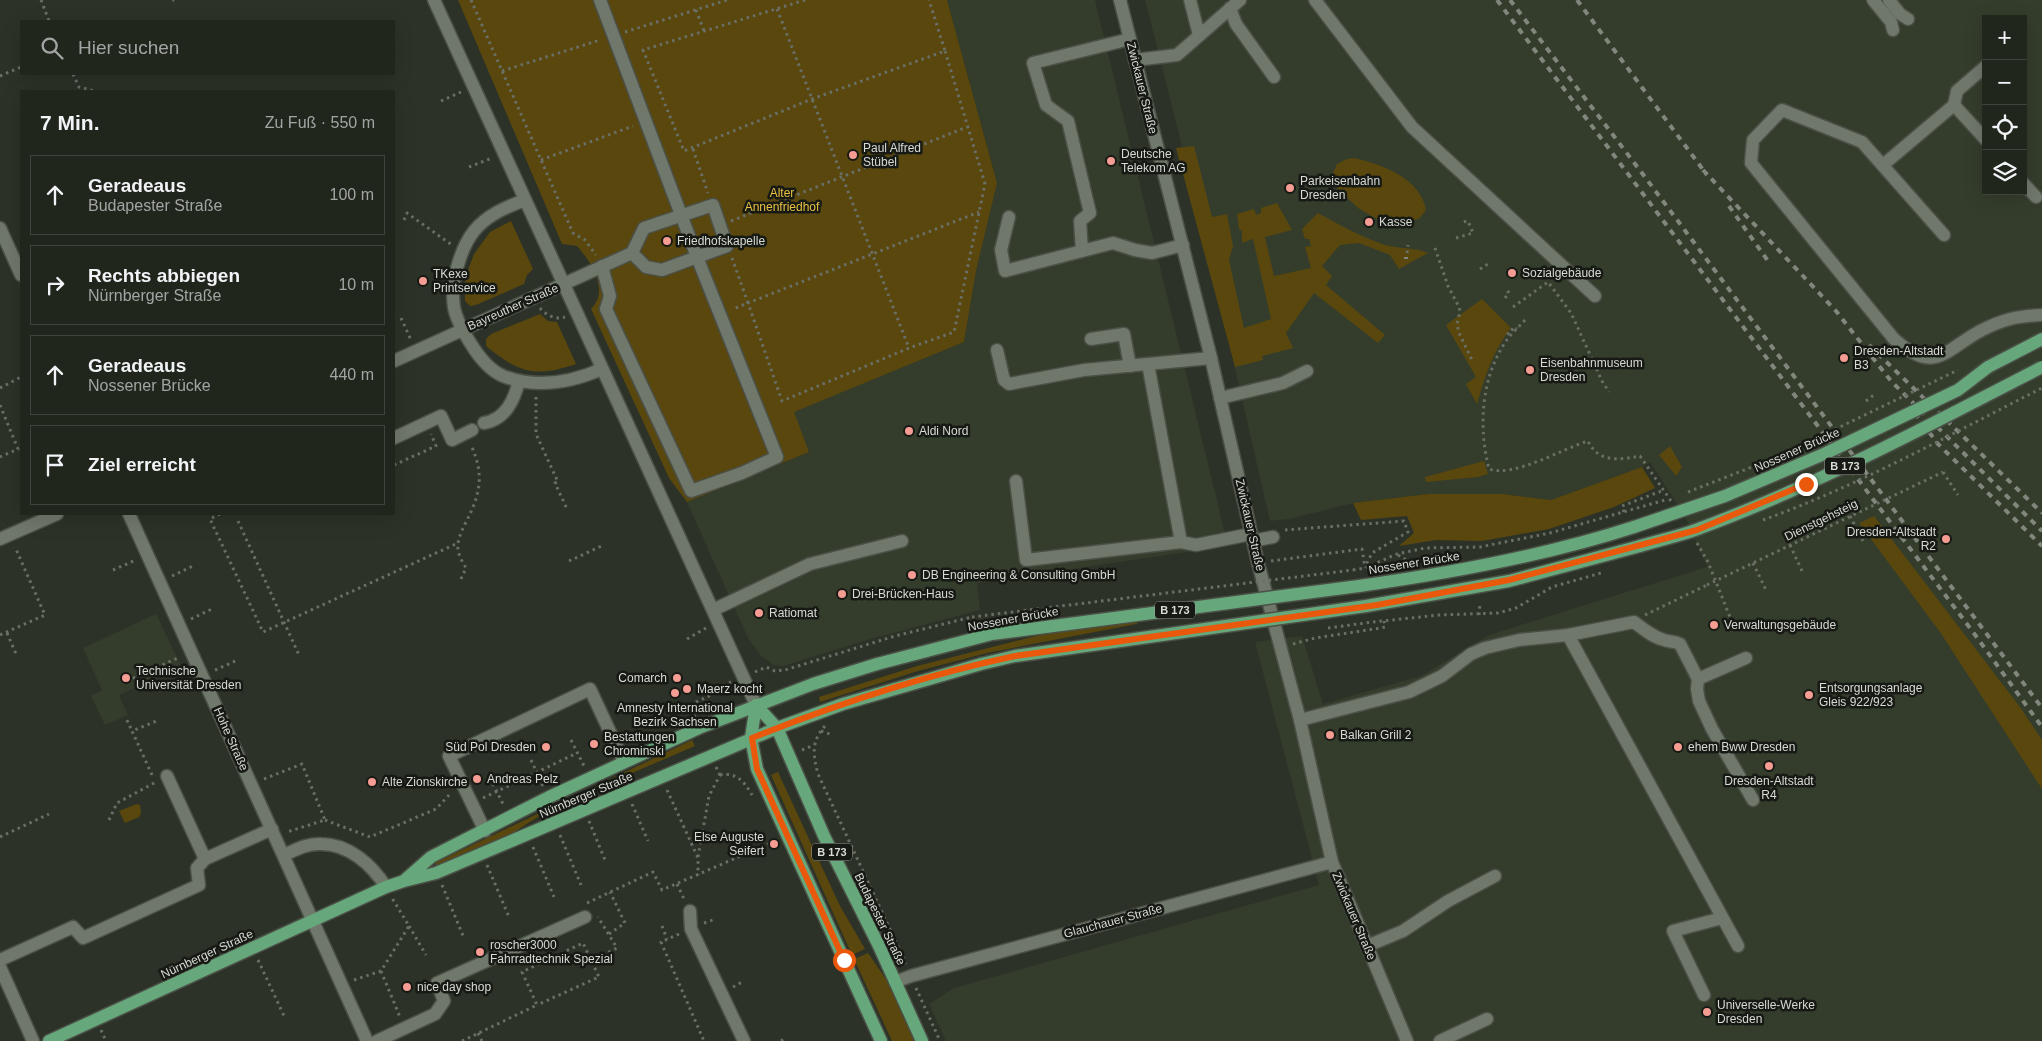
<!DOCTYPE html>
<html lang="de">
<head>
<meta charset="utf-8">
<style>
  :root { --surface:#21261d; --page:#2d322a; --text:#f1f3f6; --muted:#a2a5a4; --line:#3e433b }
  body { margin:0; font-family:Helvetica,sans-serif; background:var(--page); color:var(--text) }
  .controls { position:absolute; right:15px; top:15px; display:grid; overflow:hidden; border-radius:0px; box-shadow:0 5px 20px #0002 }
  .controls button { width:45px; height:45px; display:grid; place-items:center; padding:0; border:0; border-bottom:1px solid var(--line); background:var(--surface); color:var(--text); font:25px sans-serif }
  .stop { position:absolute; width:15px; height:15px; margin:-11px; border:4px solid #ea580c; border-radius:50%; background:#fff }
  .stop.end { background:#ea580c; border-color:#fff; box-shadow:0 1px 5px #0008 }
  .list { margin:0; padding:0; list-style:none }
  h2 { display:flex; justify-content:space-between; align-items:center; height:65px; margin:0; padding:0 20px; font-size:21px }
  h2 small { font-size:16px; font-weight:400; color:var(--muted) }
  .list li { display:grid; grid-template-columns:32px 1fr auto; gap:15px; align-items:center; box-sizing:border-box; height:80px; margin:0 10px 10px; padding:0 10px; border:1px solid var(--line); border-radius:0px }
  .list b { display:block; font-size:19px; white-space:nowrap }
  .list p { margin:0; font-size:16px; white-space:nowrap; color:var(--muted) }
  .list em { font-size:16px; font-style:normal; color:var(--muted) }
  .icon { flex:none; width:28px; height:28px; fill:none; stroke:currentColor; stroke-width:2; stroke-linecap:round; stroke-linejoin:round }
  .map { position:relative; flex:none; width:2042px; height:1041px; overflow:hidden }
  .search { position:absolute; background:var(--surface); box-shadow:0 5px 20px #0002; left:20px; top:20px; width:375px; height:55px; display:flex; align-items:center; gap:12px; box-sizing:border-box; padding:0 18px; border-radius:0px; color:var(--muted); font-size:19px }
  .panel { position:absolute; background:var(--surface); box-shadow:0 5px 20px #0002; left:20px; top:90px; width:375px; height:425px; border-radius:0px }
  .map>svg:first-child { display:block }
  .built { fill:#343d2c; fill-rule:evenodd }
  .green { fill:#59470e }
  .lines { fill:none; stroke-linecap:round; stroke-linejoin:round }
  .minor-casing { stroke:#4b5047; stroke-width:15 }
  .major-casing { stroke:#4b5047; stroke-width:15 }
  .path { stroke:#6a6f66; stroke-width:3; stroke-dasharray:2.5 4; stroke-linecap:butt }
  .minor { stroke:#70776b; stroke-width:12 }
  .major { stroke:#66a77b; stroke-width:12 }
  .rail { stroke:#82877e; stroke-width:4; stroke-dasharray:6 6; stroke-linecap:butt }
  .major-bridge-casing { stroke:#4b5047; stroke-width:15; stroke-linecap:butt }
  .path-bridge { stroke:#6a6f66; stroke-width:3; stroke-dasharray:2.5 4; stroke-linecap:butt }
  .major-bridge { stroke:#66a77b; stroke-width:12 }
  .route { stroke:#ea580c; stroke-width:6 }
  .poi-dot { fill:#f59c93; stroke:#161914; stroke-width:2 }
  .labels { text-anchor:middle; stroke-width:5; stroke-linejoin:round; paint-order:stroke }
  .shield { fill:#161914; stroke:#9da19a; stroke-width:1 }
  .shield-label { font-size:11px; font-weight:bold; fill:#d7dbd4 }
  .street-label { font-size:12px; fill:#d7dbd4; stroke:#161914 }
  .poi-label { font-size:12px; fill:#d7dbd4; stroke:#161914; text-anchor:start }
  .park-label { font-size:12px; fill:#eac042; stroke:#161914 }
</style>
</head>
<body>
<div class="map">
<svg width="2042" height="1041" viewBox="0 0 2042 1041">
  <rect width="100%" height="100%" fill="#2c3227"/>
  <!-- built -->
  <g class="built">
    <path d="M947 0H1095L1228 546 977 583 980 610 870 639 783 666 774 665 761 656 748 638 687 502 809 452 793 412 964 342 976 271 997 183Z"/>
    <path d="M1145 0H2042V1041H946L929 1004 954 988 1319 885 1255 642 1302 636 1323 704 1421 676 1489 635 1707 567 1686 518 1650 462 1642 467 1551 500 1502 494H1428L1353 503 1289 519 1270 521 1233 360 1236 358ZM1986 19H2023V191H1986Z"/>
    <path d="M156 614 181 666 119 695 128 715 105 725 91 696 102 690 83 648Z"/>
  </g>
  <!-- green -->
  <g class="green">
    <path d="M458 0H947L997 183 976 271 964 342 794 412 809 452 687 502 669 478 591 309C610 290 591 262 577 246L562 244Z"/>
    <path d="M1194 146 1212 217 1227 214 1233 246 1229 260 1244 328 1271 319 1253 239 1242 243V231L1239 229 1237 214 1254 209 1256 215 1261 213V208L1277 203 1292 230 1265 237 1274 276 1311 268 1305 247 1311 246 1309 239H1305L1302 229 1318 213C1340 225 1361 237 1385 245 1399 249 1414 247 1428 253L1399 269 1390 255 1359 243 1340 245 1322 266 1332 276 1326 285 1385 335 1378 343 1314 293 1286 333 1293 348 1262 356 1263 360 1235 367 1176 148Z"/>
    <path d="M1355 158C1383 165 1420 178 1426 210L1419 219 1396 223 1375 218 1358 208 1335 186 1332 176 1337 164 1347 159Z"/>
    <path d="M511 221 533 269 527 275 524 284 476 305 470 306 465 301V278L474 254 490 232Z"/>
    <path d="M1482 299 1511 328C1493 351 1485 376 1477 404L1466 384 1476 377 1446 325Z"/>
    <path d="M540 314 548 321 557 322 576 364C535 378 519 373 486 346V339L491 334Z"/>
    <path d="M1670 446 1682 467 1676 476 1659 455Z"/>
    <path d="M1484 461 1488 474 1478 477 1426 482 1425 477Z"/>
    <path d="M1642 467 1655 488 1614 507 1549 529 1482 541 1436 540 1399 546 1414 533 1407 516 1361 520 1353 503 1428 494H1502L1551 500Z"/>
    <path d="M1874 516 2020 707 2042 740V789L1940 632 1859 523Z"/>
    <path d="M1136 622 1138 623 1136 624 987 653 918 671 820 702 819 697 917 666 1052 632Z"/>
    <path d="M692 740 695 746 567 801 544 813 511 834 437 868 435 863Z"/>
    <path d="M778 772 840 906 865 949 852 955 771 775Z"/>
    <path d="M137 804 140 805 141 813 139 817 125 823 119 811Z"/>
    <path d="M868 953 886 979 914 1041H892L854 959Z"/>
  </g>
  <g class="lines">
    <!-- minor casing -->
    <g class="minor-casing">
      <g id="minor">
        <path d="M434 0 756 705"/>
        <path d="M600 0 697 257 777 457 742 473 691 491 606 309 610 296 602 266"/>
        <path d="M1120 0 1211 358 1258 563 1300 720 1332 862 1407 1041"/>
        <path d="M1190 0 1199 35"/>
        <path d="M1315 0 1412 127 1595 296"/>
        <path d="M1873 0 1891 22 1893 30"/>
        <path d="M1889 0 1900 14 1908 19"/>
        <path d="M1230 8 1236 24 1274 77"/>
        <path d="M1130 39 1033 63 1046 105 1068 121 1090 213 1080 221 1082 251 1113 243 1135 250 1152 253 1183 245"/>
        <path d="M1135 60 1177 55 1240 0"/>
        <path d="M1954 105 1957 91 1986 66"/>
        <path d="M1883 165 1954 105 1986 140"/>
        <path d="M2023 183 2036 197"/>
        <path d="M525 200C506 207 487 215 474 231 460 249 450 284 454 307 456 320 464 333 471 344 479 357 489 370 503 376 537 389 570 383 602 369"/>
        <path d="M1009 217 1001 250 1005 271 1082 251"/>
        <path d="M0 228 21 275"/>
        <path d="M1944 235 1862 142 1782 110 1753 140 1751 163 1894 339C1936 376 1944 350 1982 330 2004 319 2018 316 2042 315"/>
        <path d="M1091 339 1124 334 1130 366"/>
        <path d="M997 350 1004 380 1009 384 1084 370 1211 358"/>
        <path d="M394 361 632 253 644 228 713 205 727 246 662 270 646 267 632 253"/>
        <path d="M1148 364 1181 542"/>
        <path d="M1220 398 1283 383 1307 371"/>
        <path d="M484 423C506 419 514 400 519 381"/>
        <path d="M394 438 441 416 452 440 472 430"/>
        <path d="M1016 481 1026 560 1181 542 1196 545 1251 534"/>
        <path d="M129 514 367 1041"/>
        <path d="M0 539 57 514"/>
        <path d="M1253 541 1273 537"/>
        <path d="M713 610 810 564 902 541"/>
        <path d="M1568 635 1738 946"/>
        <path d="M1698 679 1746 658"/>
        <path d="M1300 720 1409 692 1442 676 1471 654 1485 648 1519 640 1568 635 1634 622C1643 629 1653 637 1664 640 1670 642 1674 641 1680 644L1698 679 1697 689 1699 701 1712 729 1753 800"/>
        <path d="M167 776 205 859"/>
        <path d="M485 831 449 756 590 689 624 762"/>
        <path d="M284 855C295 850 308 843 321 844 349 844 372 865 386 887"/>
        <path d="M690 911 691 929 744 1041"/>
        <path d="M1367 946 1403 931 1448 901 1495 876"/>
        <path d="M0 960 73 927 83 938 199 885 197 868 205 859 272 829"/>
        <path d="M0 967 33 1041"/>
        <path d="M895 982 911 976 1332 862"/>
        <path d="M1704 995 1673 931 1722 918"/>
        <path d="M377 1041 435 1014 444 1001 437 983 585 917"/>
        <path d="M1440 1041 1487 1019"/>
      </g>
    </g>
    <!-- major casing -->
    <g class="major-casing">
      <g id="major">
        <path d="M1988 367 2042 339"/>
        <path d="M1359 586C1451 573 1545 556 1634 527"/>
        <path d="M1366 606 1509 581 1640 546"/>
        <path d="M756 705 777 728 824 836 879 946 922 1041"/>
        <path d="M756 705 751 738 757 769 881 1041"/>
        <path d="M406 879 431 857 549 797 699 728 813 684 877 664 992 634"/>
        <path d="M49 1041 386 887 404 881 436 873 777 728 843 704 981 664"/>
      </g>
    </g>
    <!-- path -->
    <g class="path">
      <path d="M41 0 49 21"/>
      <path d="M173 0 174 1"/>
      <path d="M471 0 573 233 585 240 596 255"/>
      <path d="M805 0 643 50 684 151 812 99 945 51 929 0"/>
      <path d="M777 9 909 348"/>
      <path d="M696 10 704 31"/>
      <path d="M625 32 727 0"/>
      <path d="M945 51 985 184 954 332 909 348 782 401 748 303 979 212"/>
      <path d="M502 71 600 40"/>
      <path d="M73 74 79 87 95 91"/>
      <path d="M0 76 21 67"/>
      <path d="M441 101 461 92"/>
      <path d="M693 149 708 193"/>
      <path d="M541 160 633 126"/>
      <path d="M469 167 492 158"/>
      <path d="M404 220 407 213 452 245"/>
      <path d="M731 221 967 127"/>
      <path d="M1456 238 1473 233 1468 221 1463 222"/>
      <path d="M1435 248 1448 286 1459 307 1460 312 1457 324 1459 333 1473 362"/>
      <path d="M1407 253 1408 245"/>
      <path d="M732 258 748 303 733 309"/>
      <path d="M1480 269 1491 262"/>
      <path d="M1505 298 1509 293 1507 290"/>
      <path d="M1513 307 1548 282 1571 313 1602 381 1609 392"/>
      <path d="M540 308C546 315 555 320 565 317"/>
      <path d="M401 318 411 340"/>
      <path d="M1525 320C1520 326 1514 331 1509 337 1481 374 1478 426 1489 469 1513 478 1562 449 1588 441 1598 463 1620 460 1640 456L1671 501"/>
      <path d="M1507 333 1509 334 1514 327 1517 329"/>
      <path d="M0 388 21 377"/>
      <path d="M536 397V434L558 482 555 483 567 509"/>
      <path d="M1866 401 1875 394 1874 393"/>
      <path d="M0 405 18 449 0 457"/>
      <path d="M394 465 436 446 431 434"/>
      <path d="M1943 472 1958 495"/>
      <path d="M1624 512 1622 506 1664 490"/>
      <path d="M220 514 210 519 263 632 458 543"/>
      <path d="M1850 516 1863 541"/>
      <path d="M238 521 299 655"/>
      <path d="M1285 530 1404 521 1408 532 1372 553 1365 567"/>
      <path d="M1697 543 1708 562 1732 622"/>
      <path d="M1790 545 1802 571"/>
      <path d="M1398 555 1410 562"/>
      <path d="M569 561 604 545"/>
      <path d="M1271 561 1362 549 1365 568"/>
      <path d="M1753 563 1766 590"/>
      <path d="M113 570 136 560"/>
      <path d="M1353 570 1365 568 1397 554 1425 548 1480 547 1550 533 1665 500"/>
      <path d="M172 576 195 565"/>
      <path d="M461 579 466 568C463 563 459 556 458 550 457 541 461 532 465 524 480 495 485 476 471 445"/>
      <path d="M1479 615 1480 603"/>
      <path d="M1645 615 1707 585"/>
      <path d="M191 619 214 608"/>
      <path d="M1373 622 1439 615 1498 613 1516 608 1552 587 1601 573"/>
      <path d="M7 633 16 654"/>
      <path d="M0 635 45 615 15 547"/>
      <path d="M687 639 706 628"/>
      <path d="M1293 644 1315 638 1381 628 1385 627 1384 621"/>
      <path d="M215 670 238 660"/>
      <path d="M755 672 766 667 775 671 785 670 895 636 972 617"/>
      <path d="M127 681 180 657"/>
      <path d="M695 717 690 705 713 694 721 686 731 682"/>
      <path d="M127 720 132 731"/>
      <path d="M825 726C811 741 813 755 818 774L906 964"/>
      <path d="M821 731 830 734"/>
      <path d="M571 740 584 766"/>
      <path d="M802 750 814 745"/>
      <path d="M531 760 543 786"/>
      <path d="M716 767 720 775"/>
      <path d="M152 775 132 731 159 720"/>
      <path d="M720 775C736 772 744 781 752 795"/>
      <path d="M490 778 504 806"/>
      <path d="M264 779 302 764 325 820 287 832"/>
      <path d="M667 790 698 858V875"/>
      <path d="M483 798 577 753"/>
      <path d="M632 804 648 841"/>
      <path d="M109 820 117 803 156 782"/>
      <path d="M325 820 370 837 436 809 451 793"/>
      <path d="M589 821 605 860"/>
      <path d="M560 835 581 885"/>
      <path d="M0 837 49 814"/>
      <path d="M533 847 554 897"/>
      <path d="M698 857 709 796 720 775"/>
      <path d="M487 865 509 917"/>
      <path d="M677 884 684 899"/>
      <path d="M442 885 464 938"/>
      <path d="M587 903 653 872 662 890 773 842"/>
      <path d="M704 923 713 920"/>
      <path d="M409 926 426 955"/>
      <path d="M662 926 667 939"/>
      <path d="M609 934 625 923 610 892"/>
      <path d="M679 934 661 942 704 1041"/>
      <path d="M258 960 285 1018"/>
      <path d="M591 961 617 948 598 917"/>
      <path d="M381 971 400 1017"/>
      <path d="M354 980 381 971 409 926 392 898"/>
      <path d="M733 987 742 982"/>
      <path d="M916 988 940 1041"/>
      <path d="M101 1030 106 1041"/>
      <path d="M478 1033 482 1041"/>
      <path d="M462 1041 537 1005 522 972 583 943 599 977 537 1005"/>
      <path d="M781 1041 784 1039"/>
    </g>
    <!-- minor -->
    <use href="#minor" class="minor"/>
    <!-- major -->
    <use href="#major" class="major"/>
    <!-- rail -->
    <g class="rail">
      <path d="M1497 0 1973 632 2042 727"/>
      <path d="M1510 0 1642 173 2042 708"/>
      <path d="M1577 0 1707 175"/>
      <path d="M1703 170 1836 311 1891 381 2042 531"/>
      <path d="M1729 206 1768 261"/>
      <path d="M1406 257V259"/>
      <path d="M1869 345 2042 513"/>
      <path d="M1915 413 1938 444 2042 546"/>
    </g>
    <!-- major-bridge casing -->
    <g class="major-bridge-casing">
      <g id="major-bridge">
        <path d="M1634 527 1725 496 1824 454 1958 390 1988 367"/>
        <path d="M1640 546C1659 540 1680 536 1698 529 1817 485 1930 425 2042 367"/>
        <path d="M992 634 1359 586"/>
        <path d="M981 664 1015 656 1366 606"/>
      </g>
    </g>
    <!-- path-bridge -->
    <g class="path-bridge">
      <path d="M1788 452 1958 370"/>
      <path d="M1688 492 1752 467"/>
      <path d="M1763 520C1858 486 1951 434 2042 388"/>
      <path d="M1707 585 1943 472"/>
      <path d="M972 617 1353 570"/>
      <path d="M1328 628 1373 622"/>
    </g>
    <!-- major-bridge -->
    <use href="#major-bridge" class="major-bridge"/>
  </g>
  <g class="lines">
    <!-- route -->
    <path class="route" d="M844 960 757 769 752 738C837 704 925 675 1015 656L1377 605 1509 580 1697 530 1806 484"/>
  </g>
  <!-- markers -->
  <g class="poi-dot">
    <circle cx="853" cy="155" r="5"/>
    <circle cx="1111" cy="161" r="5"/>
    <circle cx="1290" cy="188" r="5"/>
    <circle cx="1369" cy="222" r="5"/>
    <circle cx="667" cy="241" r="5"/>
    <circle cx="1512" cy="273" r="5"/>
    <circle cx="423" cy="281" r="5"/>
    <circle cx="1844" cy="358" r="5"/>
    <circle cx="1530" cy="370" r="5"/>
    <circle cx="909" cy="431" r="5"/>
    <circle cx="1946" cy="539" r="5"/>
    <circle cx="912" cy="575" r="5"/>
    <circle cx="842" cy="594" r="5"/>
    <circle cx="759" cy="613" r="5"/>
    <circle cx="1714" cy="625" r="5"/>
    <circle cx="126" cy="678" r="5"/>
    <circle cx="677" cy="678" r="5"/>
    <circle cx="687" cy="689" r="5"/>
    <circle cx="675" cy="693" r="5"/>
    <circle cx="1809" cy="695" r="5"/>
    <circle cx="1330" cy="735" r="5"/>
    <circle cx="594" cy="744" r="5"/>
    <circle cx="546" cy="747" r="5"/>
    <circle cx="1678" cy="747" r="5"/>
    <circle cx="1769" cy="766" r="5"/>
    <circle cx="477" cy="779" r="5"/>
    <circle cx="372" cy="782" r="5"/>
    <circle cx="774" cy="844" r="5"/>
    <circle cx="480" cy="952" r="5"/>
    <circle cx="407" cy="987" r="5"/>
    <circle cx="1707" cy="1012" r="5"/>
  </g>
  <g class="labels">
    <!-- shield labels -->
    <g class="shield">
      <rect x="1825" y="457.5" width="40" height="17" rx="4"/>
      <rect x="1155" y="601.5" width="40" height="17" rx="4"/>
      <rect x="812" y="843.5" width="40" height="17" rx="4"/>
    </g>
    <g class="shield-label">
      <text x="1845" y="470">B 173</text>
      <text x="1175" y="614">B 173</text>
      <text x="832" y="856">B 173</text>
    </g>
    <!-- street labels -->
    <g class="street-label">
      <text transform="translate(1142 88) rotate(76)" y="4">Zwickauer Straße</text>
      <text transform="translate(513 307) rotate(-24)" y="4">Bayreuther Straße</text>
      <text transform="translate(1797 450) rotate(-24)" y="4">Nossener Brücke</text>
      <text transform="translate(1821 520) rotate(-26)" y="4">Dienstgehsteig</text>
      <text transform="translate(1250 525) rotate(77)" y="4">Zwickauer Straße</text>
      <text transform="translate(1414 563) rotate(-9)" y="4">Nossener Brücke</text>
      <text transform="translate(1013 619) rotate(-10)" y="4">Nossener Brücke</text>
      <text transform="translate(231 739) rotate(66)" y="4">Hohe Straße</text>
      <text transform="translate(586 795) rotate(-23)" y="4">Nürnberger Straße</text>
      <text transform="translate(1354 916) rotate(67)" y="4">Zwickauer Straße</text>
      <text transform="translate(880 919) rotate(64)" y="4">Budapester Straße</text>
      <text transform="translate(1113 921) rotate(-15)" y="4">Glauchauer Straße</text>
      <text transform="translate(207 954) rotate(-25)" y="4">Nürnberger Straße</text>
    </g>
    <!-- poi labels -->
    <g class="poi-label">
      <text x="863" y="152">Paul Alfred<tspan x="863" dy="14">Stübel</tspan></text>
      <text x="1121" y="158">Deutsche<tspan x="1121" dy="14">Telekom AG</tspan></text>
      <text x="1300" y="185">Parkeisenbahn<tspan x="1300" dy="14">Dresden</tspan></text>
      <text x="1379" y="226">Kasse</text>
      <text x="677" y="245">Friedhofskapelle</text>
      <text x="1522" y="277">Sozialgebäude</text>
      <text x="433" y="278">TKexe<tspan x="433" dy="14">Printservice</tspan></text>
      <text x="1854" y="355">Dresden-Altstadt<tspan x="1854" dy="14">B3</tspan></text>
      <text x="1540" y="367">Eisenbahnmuseum<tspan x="1540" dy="14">Dresden</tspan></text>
      <text x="919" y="435">Aldi Nord</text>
      <text x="1936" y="536" text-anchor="end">Dresden-Altstadt<tspan x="1936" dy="14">R2</tspan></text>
      <text x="922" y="579">DB Engineering &amp; Consulting GmbH</text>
      <text x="852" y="598">Drei-Brücken-Haus</text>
      <text x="769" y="617">Ratiomat</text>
      <text x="1724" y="629">Verwaltungsgebäude</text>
      <text x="136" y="675">Technische<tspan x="136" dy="14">Universität Dresden</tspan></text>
      <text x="667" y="682" text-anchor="end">Comarch</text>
      <text x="1819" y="692">Entsorgungsanlage<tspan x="1819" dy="14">Gleis 922/923</tspan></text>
      <text x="697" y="693">Maerz kocht</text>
      <text x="675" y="712" text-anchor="middle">Amnesty International<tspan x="675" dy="14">Bezirk Sachsen</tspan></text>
      <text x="1340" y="739">Balkan Grill 2</text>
      <text x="604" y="741">Bestattungen<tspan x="604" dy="14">Chrominski</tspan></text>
      <text x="536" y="751" text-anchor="end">Süd Pol Dresden</text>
      <text x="1688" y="751">ehem Bww Dresden</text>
      <text x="487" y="783">Andreas Pelz</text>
      <text x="1769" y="785" text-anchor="middle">Dresden-Altstadt<tspan x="1769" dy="14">R4</tspan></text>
      <text x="382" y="786">Alte Zionskirche</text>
      <text x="764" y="841" text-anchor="end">Else Auguste<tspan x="764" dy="14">Seifert</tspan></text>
      <text x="490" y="949">roscher3000<tspan x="490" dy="14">Fahrradtechnik Spezial</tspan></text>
      <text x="417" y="991">nice day shop</text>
      <text x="1717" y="1009">Universelle-Werke<tspan x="1717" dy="14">Dresden</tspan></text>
    </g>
    <!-- park labels -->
    <g class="park-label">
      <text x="782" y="197">Alter<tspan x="782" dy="14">Annenfriedhof</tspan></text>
    </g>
  </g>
</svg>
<div class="controls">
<button>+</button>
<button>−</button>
<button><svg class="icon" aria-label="locate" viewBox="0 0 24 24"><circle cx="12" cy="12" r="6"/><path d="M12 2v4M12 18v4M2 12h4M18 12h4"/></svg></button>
<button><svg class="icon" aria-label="layers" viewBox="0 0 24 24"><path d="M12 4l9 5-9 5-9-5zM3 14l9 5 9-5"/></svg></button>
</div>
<div class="stop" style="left:844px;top:960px"></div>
<div class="stop end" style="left:1806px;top:484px"></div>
<div class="search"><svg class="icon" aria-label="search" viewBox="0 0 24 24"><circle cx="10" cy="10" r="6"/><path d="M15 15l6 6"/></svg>Hier suchen</div>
<section class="panel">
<h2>7 Min.<small>Zu Fuß · 550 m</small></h2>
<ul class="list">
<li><svg class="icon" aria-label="ahead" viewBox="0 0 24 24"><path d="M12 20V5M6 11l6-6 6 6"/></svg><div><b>Geradeaus</b><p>Budapester Straße</p></div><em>100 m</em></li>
<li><svg class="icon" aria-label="right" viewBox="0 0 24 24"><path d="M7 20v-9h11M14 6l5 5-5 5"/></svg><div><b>Rechts abbiegen</b><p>Nürnberger Straße</p></div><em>10 m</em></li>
<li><svg class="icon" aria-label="ahead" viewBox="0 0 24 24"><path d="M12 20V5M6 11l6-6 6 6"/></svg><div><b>Geradeaus</b><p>Nossener Brücke</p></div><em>440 m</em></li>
<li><svg class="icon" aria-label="arrive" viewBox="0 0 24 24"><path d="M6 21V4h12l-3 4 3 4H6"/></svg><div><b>Ziel erreicht</b></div></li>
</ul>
</section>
</div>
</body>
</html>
